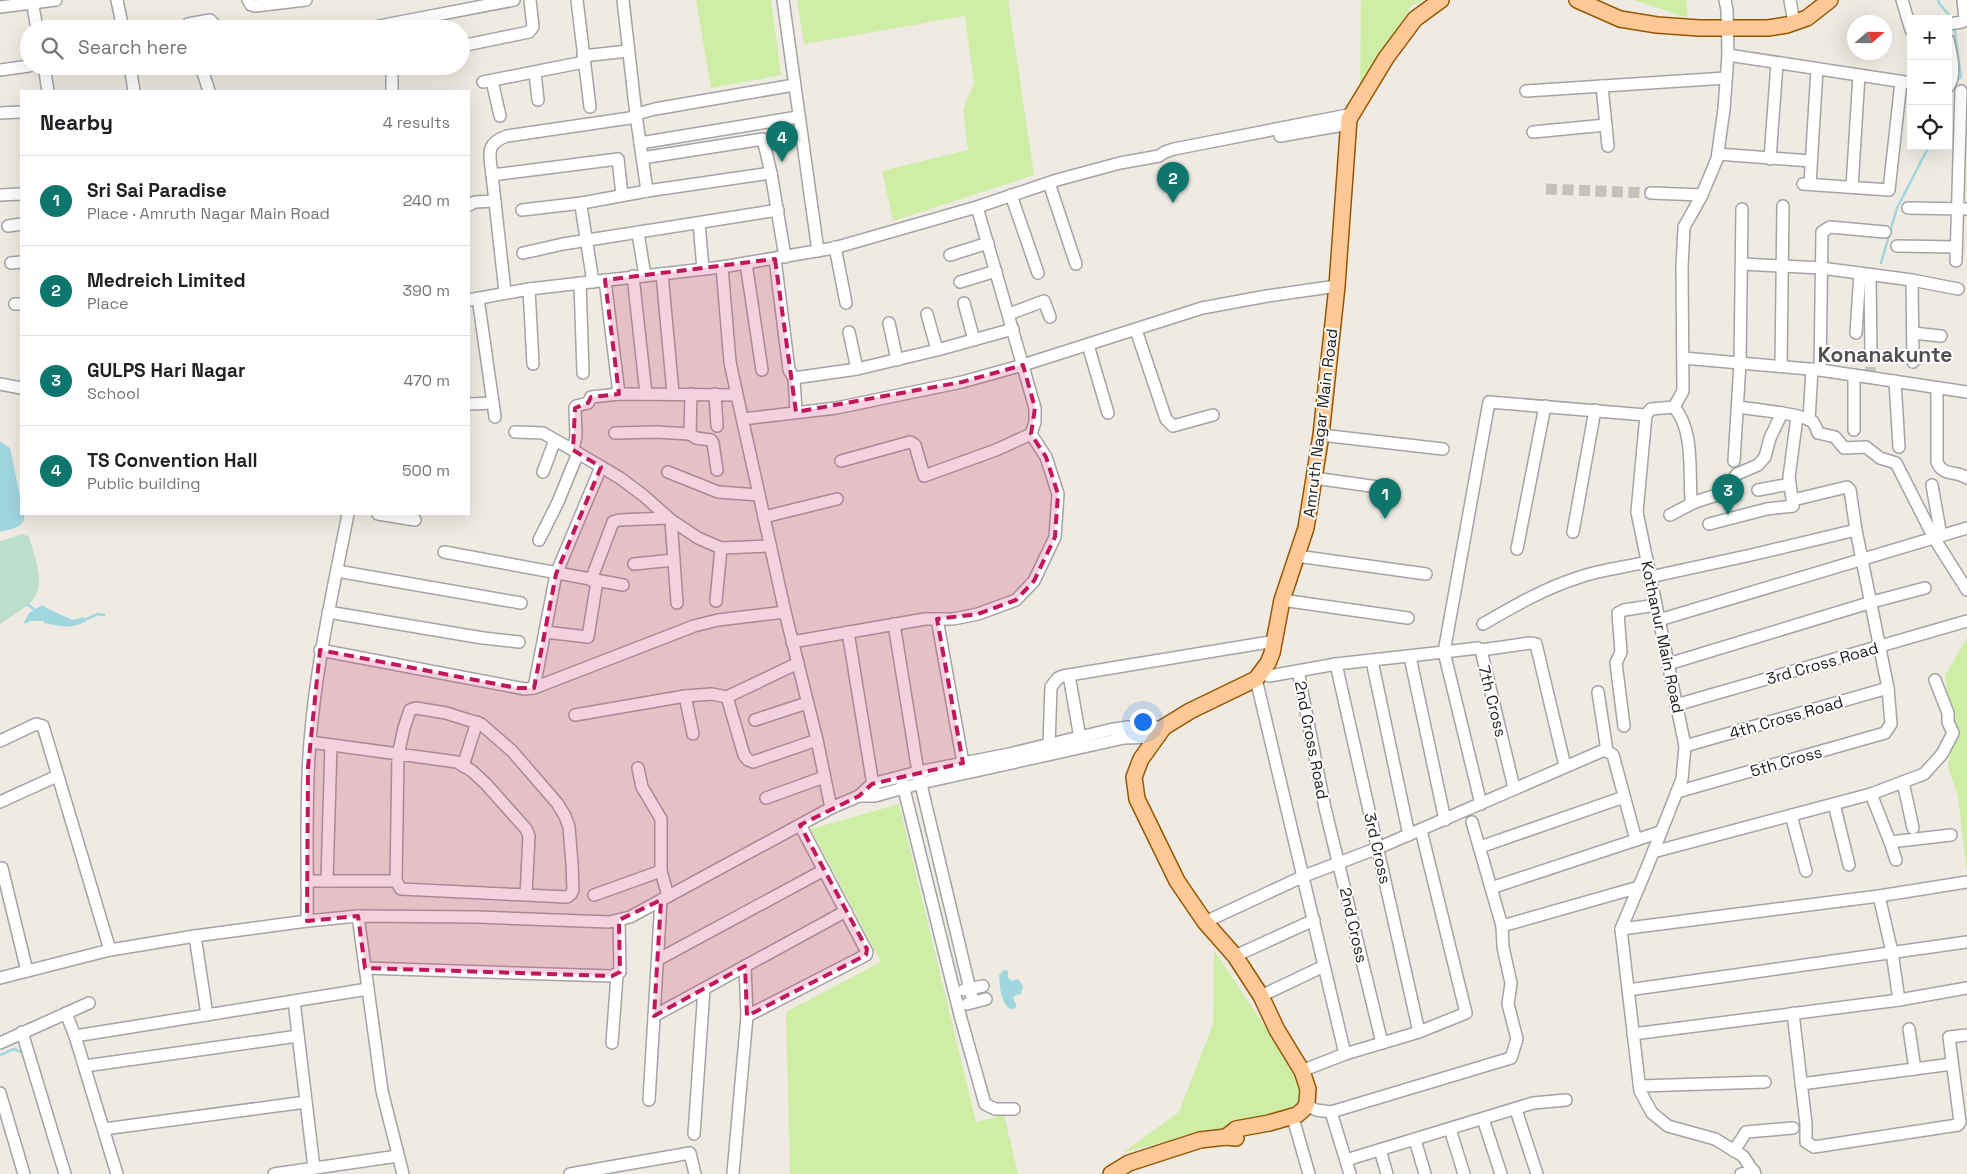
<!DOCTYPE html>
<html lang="en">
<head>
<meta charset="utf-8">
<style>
  :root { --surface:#fff; --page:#f6f6f6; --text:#202124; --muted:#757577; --line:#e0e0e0; --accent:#0f766e }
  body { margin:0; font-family:"Space Grotesk",sans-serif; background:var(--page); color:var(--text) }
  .controls { position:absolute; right:15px; top:15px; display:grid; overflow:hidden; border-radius:0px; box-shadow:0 5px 20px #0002 }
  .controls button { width:45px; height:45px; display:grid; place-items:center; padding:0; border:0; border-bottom:1px solid var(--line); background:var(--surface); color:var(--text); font:25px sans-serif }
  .compass { position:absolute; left:1847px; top:15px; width:45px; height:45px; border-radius:50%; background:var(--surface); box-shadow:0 5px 20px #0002; rotate:70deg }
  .you { position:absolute; left:1142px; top:721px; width:18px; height:18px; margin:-12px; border:4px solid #fff; border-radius:50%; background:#1a73e8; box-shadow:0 0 0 8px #1a73e833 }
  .badge { display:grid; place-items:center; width:32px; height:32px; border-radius:50%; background:var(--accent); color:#fff; font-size:16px; font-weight:700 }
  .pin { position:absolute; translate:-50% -41px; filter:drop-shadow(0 1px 2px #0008) }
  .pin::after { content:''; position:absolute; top:26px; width:18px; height:15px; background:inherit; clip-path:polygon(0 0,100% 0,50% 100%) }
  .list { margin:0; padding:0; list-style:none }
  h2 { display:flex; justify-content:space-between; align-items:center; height:65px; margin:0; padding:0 20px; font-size:21px }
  h2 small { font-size:16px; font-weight:400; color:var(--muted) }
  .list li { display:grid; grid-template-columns:32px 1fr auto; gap:15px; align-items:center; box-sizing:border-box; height:90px; padding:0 20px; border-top:1px solid var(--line) }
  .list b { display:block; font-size:19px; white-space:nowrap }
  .list p { margin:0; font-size:16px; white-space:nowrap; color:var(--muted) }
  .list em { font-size:16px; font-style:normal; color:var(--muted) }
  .icon { flex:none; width:28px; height:28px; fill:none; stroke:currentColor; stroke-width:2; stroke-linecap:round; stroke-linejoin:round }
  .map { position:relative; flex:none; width:1967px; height:1174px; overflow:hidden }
  .search { position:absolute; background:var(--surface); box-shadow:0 5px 20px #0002; left:20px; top:20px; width:450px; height:55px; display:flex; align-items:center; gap:12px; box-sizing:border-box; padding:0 18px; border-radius:28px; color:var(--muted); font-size:19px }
  .panel { position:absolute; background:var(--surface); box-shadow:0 5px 20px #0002; left:20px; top:90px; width:450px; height:425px; border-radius:0px }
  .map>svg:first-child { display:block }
  .grass { fill:#ceeda5 }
  .wetland { fill:#bedecd }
  .water { fill:#a0d7df }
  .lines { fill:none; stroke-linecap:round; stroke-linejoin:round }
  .stream { stroke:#a0d7df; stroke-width:2.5 }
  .minor-tunnel { stroke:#c5c1bb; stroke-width:11; stroke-dasharray:11 5.5; stroke-linecap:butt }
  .minor-casing { stroke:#a4a4a4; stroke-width:14 }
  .major-casing { stroke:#965700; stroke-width:18 }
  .minor { stroke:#fff; stroke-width:11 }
  .major { stroke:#ffc997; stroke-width:15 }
  .marked { fill:#c2185b; fill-opacity:0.2; stroke:#c2185b; stroke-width:4; stroke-dasharray:10 6; stroke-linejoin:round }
  .labels { text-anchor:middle; stroke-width:4; stroke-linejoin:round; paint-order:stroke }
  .street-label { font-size:16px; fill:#1d1d1d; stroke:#fff }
  .district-label { font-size:21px; font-weight:bold; fill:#505050; stroke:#fff }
</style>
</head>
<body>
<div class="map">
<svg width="1967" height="1174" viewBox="0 0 1967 1174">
  <rect width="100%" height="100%" fill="#efeae2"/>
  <!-- grass -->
  <g class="grass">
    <path d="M696 0H771L781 75 711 88Z"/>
    <path d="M797 0H1008L1034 175 893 221 882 171 968 150 963 109 974 83 965 16 804 44Z"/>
    <path d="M1361 0H1423L1411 6 1360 96Z"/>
    <path d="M1634 0H1686L1688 18Z"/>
    <path d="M1967 638V872L1958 796 1948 767 1953 733 1945 676Z"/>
    <path d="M899 804 976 1122 1004 1115 1018 1174H790L786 1012 881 962 811 829Z"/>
    <path d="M1214 950 1269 1033 1301 1089V1103L1291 1112 1124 1152 1179 1112 1213 1024Z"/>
  </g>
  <!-- wetland -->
  <path class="wetland" d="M23 534 29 537C34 555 47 585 32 601 23 610 10 617 0 624V541Z"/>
  <!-- water -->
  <g class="water">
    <path d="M0 441 10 448 21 501V514H24C27 527 10 529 0 532Z"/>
    <path d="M42 605 48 609 73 620 84 617 86 621C71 630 60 626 44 623V621H32L23 624 29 613Z"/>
    <path d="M1004 970 1008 971V978L1012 981 1018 979 1023 986 1021 994 1016 995 1013 998 1016 1004V1008L1010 1009C1000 1002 1000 986 999 975Z"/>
  </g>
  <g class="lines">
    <!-- stream -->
    <g class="stream">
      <path d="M1938 0 1939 3 1953 20"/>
      <path d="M1954 26 1961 77 1955 82"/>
      <path d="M1881 263 1897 208 1929 146"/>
      <path d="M27 604 35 610"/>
      <path d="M82 621 98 614 104 615"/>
      <path d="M0 1055 14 1049 23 1053"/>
    </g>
    <!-- minor-tunnel -->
    <g class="minor-tunnel">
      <path d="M1546 189 1651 193"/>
      <path d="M1870 378 1871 353"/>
    </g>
    <!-- minor casing -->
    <g class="minor-casing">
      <g id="minor">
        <path d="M32 0 37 29"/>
        <path d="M117 0 123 29"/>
        <path d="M248 0 251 5 255 6 306 0"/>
        <path d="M577 0 590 107"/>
        <path d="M783 0 818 251"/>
        <path d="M1725 0 1727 10 1728 55 1724 109 1717 159 1701 197 1684 227 1682 267 1683 391 1674 407 1651 409 1646 415 1637 512 1685 746 1682 779 1648 865 1621 929 1640 1091 1652 1113 1668 1126 1715 1139 1743 1156 1755 1174"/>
        <path d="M1790 0 1794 23"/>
        <path d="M1902 0 1911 30"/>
        <path d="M0 7 56 0"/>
        <path d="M1948 24 1962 22 1965 20 1963 0"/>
        <path d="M379 26 514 0"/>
        <path d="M185 29 188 24 210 20 215 25V29"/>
        <path d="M1948 40C1951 53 1957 75 1948 87"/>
        <path d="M461 46 529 32 533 27 530 0"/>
        <path d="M1728 55 1911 83"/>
        <path d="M583 56 628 51"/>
        <path d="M44 66 48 91"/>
        <path d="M130 66 134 91"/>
        <path d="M201 66 209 91"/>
        <path d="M392 66V91"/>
        <path d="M0 70 29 66"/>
        <path d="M535 73 538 100"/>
        <path d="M492 81 500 116"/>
        <path d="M483 82 584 62"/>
        <path d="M1602 86 1608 146"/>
        <path d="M1526 91 1726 78"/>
        <path d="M0 113 21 112"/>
        <path d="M1533 132 1606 125"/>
        <path d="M1280 136 1349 124"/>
        <path d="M640 143 798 117"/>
        <path d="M1718 154 1810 161"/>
        <path d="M642 158 763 139 771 173 785 257"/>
        <path d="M1770 159 1777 63"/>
        <path d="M492 175C490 155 484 144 507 136L630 118 640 113 655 109 794 85"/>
        <path d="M1049 183 1076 264"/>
        <path d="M1803 184 1889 190 1901 82"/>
        <path d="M1810 184 1817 69"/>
        <path d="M1852 187 1859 75"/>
        <path d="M647 191 771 173"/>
        <path d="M1651 193 1702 195"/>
        <path d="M0 195 21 194"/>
        <path d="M1011 195 1038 273"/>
        <path d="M469 205 475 202 495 201"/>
        <path d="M1908 208 1967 209"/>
        <path d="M522 210 582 203"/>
        <path d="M699 223 703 269"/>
        <path d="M8 226 21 224"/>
        <path d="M638 233 645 276"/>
        <path d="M1897 246 1956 247"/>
        <path d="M835 247 846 303"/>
        <path d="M523 253 563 244 778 210"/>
        <path d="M950 255 988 243"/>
        <path d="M775 259 789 370 794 378 857 369 937 350 1013 329"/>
        <path d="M1956 261 1961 91"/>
        <path d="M11 263 21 262"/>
        <path d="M746 263 762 370"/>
        <path d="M1742 264 1821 268 1912 280 1958 289"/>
        <path d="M722 267 730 362 737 395 785 612 817 740 831 808"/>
        <path d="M662 274 673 393"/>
        <path d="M1870 275 1871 353"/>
        <path d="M633 276 646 394"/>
        <path d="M605 280 619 394"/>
        <path d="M1912 280 1913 362"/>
        <path d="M593 282 581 206 582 203 647 191 636 115 623 0"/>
        <path d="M960 282 996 271"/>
        <path d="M580 283 583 373"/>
        <path d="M529 289 533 364"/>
        <path d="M505 292 492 175 618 159 622 195"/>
        <path d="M478 298 495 417"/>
        <path d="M469 300 529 289 722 267 834 248 977 207 1057 180 1120 163 1159 156 1165 152 1174 149 1353 114"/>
        <path d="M964 303 974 340"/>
        <path d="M15 304H21"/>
        <path d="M927 314 937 350"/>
        <path d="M1009 314 1044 301 1050 317"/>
        <path d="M889 323 897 360"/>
        <path d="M1136 330 1166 419 1173 426 1213 415"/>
        <path d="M849 332 857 369"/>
        <path d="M1856 333 1860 273"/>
        <path d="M1913 333 1941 336"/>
        <path d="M1088 345 1108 413"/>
        <path d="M1683 358 1820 370 1967 392"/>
        <path d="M1781 366 1783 206"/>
        <path d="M1820 370 1822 232 1830 227 1885 232"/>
        <path d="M794 378 796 412"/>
        <path d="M1895 381 1899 447"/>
        <path d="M0 384 21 388"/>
        <path d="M1937 388V462C1943 477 1956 470 1967 478"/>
        <path d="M715 394 717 426"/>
        <path d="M469 404 493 403"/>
        <path d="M1674 407C1694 430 1689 469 1691 499L1695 502 1723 493 1737 474 1758 465 1765 457 1770 438 1782 413"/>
        <path d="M1738 407C1751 409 1805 414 1813 422 1815 425 1817 429 1818 433L1835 437 1844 448 1866 447 1880 458 1896 463 1934 538 1967 590"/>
        <path d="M743 419 836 408 962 382 1023 365 1202 308 1267 296 1337 286"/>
        <path d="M1809 420 1812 369"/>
        <path d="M1854 430V375"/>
        <path d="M515 432 543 433 578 453 620 478 644 496 671 520 698 538 721 548 770 546"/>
        <path d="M615 433 656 432 690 434 691 394"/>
        <path d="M690 434 696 438 711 440 713 443 717 470"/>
        <path d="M1321 435 1443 449"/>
        <path d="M573 450 576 436 575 408 576 406 588 403 591 397 619 394 737 395"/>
        <path d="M841 461 910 442 915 445 924 476 996 450 1031 434 1035 422V408L977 207"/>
        <path d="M1734 461 1740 363 1742 209"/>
        <path d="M543 472 555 440"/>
        <path d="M668 472 718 492 759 495"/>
        <path d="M1314 478 1392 489"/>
        <path d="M1932 485 1941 536"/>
        <path d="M1758 490 1790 484"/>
        <path d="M1793 500 1847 487 1850 490 1856 530"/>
        <path d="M378 514 415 520"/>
        <path d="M1670 515 1695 502"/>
        <path d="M764 517 837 499"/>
        <path d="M671 520 677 603"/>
        <path d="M1709 524 1767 509 1793 506 1789 477 1797 417"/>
        <path d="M1573 532 1595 410"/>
        <path d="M539 540 558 502 578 453"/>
        <path d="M1517 549 1545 406"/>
        <path d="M444 552 623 585"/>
        <path d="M1297 556 1426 574"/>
        <path d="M634 564 674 560"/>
        <path d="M337 571 521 603"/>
        <path d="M1650 577 1751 555 1856 530 1888 688 1891 724 1885 733 1677 792"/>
        <path d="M591 580 613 522 619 520 668 518"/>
        <path d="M1282 600 1408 618"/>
        <path d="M716 601 721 548"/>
        <path d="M328 612 483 638 519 642"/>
        <path d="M937 619 963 763"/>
        <path d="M1659 620 1967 528"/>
        <path d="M894 624 918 772 973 1002"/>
        <path d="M1483 624C1514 606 1545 588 1580 577 1601 570 1625 567 1647 562"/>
        <path d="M545 632 588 637 597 581"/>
        <path d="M848 632 874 791"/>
        <path d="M792 642 925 619H953L978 614 1016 600 1034 581 1055 537 1058 494 1046 457 1031 434"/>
        <path d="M320 650 525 689 534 688 694 626 718 620 785 612"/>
        <path d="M1481 650 1530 643 1536 644 1565 766"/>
        <path d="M1410 657 1445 820"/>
        <path d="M1372 661 1409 835"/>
        <path d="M1336 664 1419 1032"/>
        <path d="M1668 664 1872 602 1925 588"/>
        <path d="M1298 671 1325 808 1382 1043"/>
        <path d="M1261 673 1269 676 1336 664 1444 652 1489 402 1646 415"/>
        <path d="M1069 675 1080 738"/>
        <path d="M1256 679 1345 1054"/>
        <path d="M534 688 556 574 601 467"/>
        <path d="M1598 692 1607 751"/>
        <path d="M685 696 693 734"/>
        <path d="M727 697 744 755 748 760 753 762 817 740"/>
        <path d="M1676 705 1967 621"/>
        <path d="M575 715 685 696 712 694 727 697 798 663"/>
        <path d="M755 720 807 703"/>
        <path d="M1624 726 1616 663 1621 652 1618 613 1624 610 1656 605"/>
        <path d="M0 741 36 724 43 726 110 950"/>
        <path d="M310 742 457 762 472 771 486 784 526 829 529 836 526 895 401 889 396 881 398 755 404 728 410 710 416 708 446 713 481 724 512 751 557 803 565 816 569 827 572 864 573 890 571 894 567 897 526 895"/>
        <path d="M1049 745 1051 687 1058 678 1063 676 1275 641"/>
        <path d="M1685 746 1888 688"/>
        <path d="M463 766 477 722"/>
        <path d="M638 768 642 787 661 819V871L668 896"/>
        <path d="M901 777 960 1015 985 1104 995 1109H1014"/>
        <path d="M1903 782 1913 828"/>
        <path d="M1871 794 1890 842"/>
        <path d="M859 796H875L921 783 1124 738 1155 737"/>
        <path d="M766 798 824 777"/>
        <path d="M0 802 57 776"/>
        <path d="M1481 804 1444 652 1478 648 1481 650 1514 788"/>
        <path d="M1834 804 1849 865"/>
        <path d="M1791 815 1806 871"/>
        <path d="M1480 847 1624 797"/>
        <path d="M1653 852 1871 794 1924 774 1942 754 1953 733 1948 722V713L1935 680"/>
        <path d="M1896 860 1890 842 1951 835"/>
        <path d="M2 868 27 971"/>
        <path d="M307 881H396"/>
        <path d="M327 881 331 745"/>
        <path d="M1491 888 1636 840"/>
        <path d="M594 895 661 871"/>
        <path d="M1879 896 1892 952 1899 1000"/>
        <path d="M358 916 382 1091 403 1174"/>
        <path d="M307 921C308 861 305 801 310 742 316 665 333 590 348 514"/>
        <path d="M1205 922 1304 876 1378 848 1602 751H1607L1613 755 1636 840 1660 832"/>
        <path d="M1502 926 1639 887"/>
        <path d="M1621 929 1879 896 1967 882"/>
        <path d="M195 936 207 1015"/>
        <path d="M1235 956 1314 920"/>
        <path d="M659 959 824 870"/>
        <path d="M365 968 612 976 620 972 619 920"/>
        <path d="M0 978 110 950 195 936 307 921 358 916 478 917 609 922 630 917 831 808 859 796 872 784 918 772 1009 754 1109 730 1127 727H1164"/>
        <path d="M964 990 983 986"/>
        <path d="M1628 990 1967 942"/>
        <path d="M1261 996 1324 966"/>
        <path d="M294 1001 314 1168"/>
        <path d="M967 1004 986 999"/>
        <path d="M66 1013 75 1036"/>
        <path d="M1793 1013 1806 1124V1142L1814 1147 1958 1125 1960 1122 1949 1037 1967 1035"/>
        <path d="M654 1016 846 911"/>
        <path d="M747 1016 866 955 867 952 800 825"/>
        <path d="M1909 1029 1915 1069"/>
        <path d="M22 1032 65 1174"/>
        <path d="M1633 1034 1899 1000 1967 988"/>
        <path d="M0 1043 89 1003"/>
        <path d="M612 1043 617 975"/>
        <path d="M85 1066 298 1036"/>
        <path d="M1309 1068 1345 1054 1419 1032 1466 1013 1421 830"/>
        <path d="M1801 1084 1952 1064"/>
        <path d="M1640 1086 1765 1082"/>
        <path d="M0 1093 24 1174"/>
        <path d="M649 1100 661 900"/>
        <path d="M1307 1105 1316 1110 1331 1112 1511 1058 1517 1039 1508 1004 1511 983 1503 947 1502 926 1472 822"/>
        <path d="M1516 1110 1537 1174"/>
        <path d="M1331 1112 1350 1174"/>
        <path d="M1483 1119 1501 1174"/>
        <path d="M1295 1125 1309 1174"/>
        <path d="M104 1129 306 1102"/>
        <path d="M1450 1129 1464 1174"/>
        <path d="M694 1134 704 989"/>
        <path d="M1415 1140 1425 1174"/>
        <path d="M1380 1150 1387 1174"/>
        <path d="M1734 1151 1746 1132 1793 1128"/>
        <path d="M1346 1160 1533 1103 1566 1100"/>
        <path d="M733 1173 747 1016 745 966"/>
        <path d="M117 1174 75 1036 368 989"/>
        <path d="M274 1174 398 1156"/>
        <path d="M570 1174 690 1153 695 1174"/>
        <path d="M1741 1174 1754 1171"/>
      </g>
    </g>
    <!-- major casing -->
    <g class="major-casing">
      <g id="major">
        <path d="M1577 0 1620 19 1657 25 1699 28H1768L1787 25 1807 18 1830 0"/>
        <path d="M1226 1137 1236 1129 1269 1123 1297 1115 1304 1109 1307 1103 1308 1089 1302 1071 1277 1030 1261 996 1235 956 1205 922 1177 881 1137 799 1134 777 1141 759 1164 727 1190 711 1256 679 1268 663 1272 653 1282 600 1306 528 1321 435 1337 286 1349 119 1386 58 1415 19 1441 0"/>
        <path d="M1111 1174 1129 1163 1200 1140 1226 1137 1236 1138"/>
      </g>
    </g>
    <!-- minor -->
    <use href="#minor" class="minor"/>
    <!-- major -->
    <use href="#major" class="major"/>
  </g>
  <!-- marked area -->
  <path class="marked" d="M775 259 796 412 962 382 1023 365 1035 408 1031 434 1046 457 1058 494 1055 537 1034 581 1016 600 978 614 937 619 963 763 872 784 859 796 800 825 867 949 866 955 747 1016 745 966 654 1016 661 900 619 920 620 972 612 976 365 968 358 916 307 921 308 767 320 650 517 688H534L556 574 601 467 573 450 575 408 588 403 591 397 619 394 605 280Z"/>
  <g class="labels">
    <!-- street labels -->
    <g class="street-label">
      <text transform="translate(1320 423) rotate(-83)" y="6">Amruth Nagar Main Road</text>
      <text transform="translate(1663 637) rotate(78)" y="6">Kothanur Main Road</text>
      <text transform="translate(1822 663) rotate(-16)" y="6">3rd Cross Road</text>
      <text transform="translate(1493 701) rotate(76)" y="6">7th Cross</text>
      <text transform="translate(1786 717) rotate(-16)" y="6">4th Cross Road</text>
      <text transform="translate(1312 740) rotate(79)" y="6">2nd Cross Road</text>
      <text transform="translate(1786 761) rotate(-16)" y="6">5th Cross</text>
      <text transform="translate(1378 848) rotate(77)" y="6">3rd Cross</text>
      <text transform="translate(1354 925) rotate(77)" y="6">2nd Cross</text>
    </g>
    <!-- district labels -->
    <g class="district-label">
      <text x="1885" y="362">Konanakunte</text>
    </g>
  </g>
</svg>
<div class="controls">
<button>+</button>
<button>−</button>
<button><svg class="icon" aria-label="locate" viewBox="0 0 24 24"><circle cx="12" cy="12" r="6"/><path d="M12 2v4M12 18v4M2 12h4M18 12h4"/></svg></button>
</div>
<svg class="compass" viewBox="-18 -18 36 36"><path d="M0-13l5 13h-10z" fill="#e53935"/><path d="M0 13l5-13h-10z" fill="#757577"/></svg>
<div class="you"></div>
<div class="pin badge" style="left:1385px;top:519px">1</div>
<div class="pin badge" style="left:1173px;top:203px">2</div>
<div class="pin badge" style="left:1728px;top:515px">3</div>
<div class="pin badge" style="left:782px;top:162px">4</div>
<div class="search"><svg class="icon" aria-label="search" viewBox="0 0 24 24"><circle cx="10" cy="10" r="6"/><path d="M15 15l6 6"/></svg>Search here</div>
<section class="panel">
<h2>Nearby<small>4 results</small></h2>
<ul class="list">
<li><span class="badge">1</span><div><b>Sri Sai Paradise</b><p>Place · Amruth Nagar Main Road</p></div><em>240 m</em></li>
<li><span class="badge">2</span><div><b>Medreich Limited</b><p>Place</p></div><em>390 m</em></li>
<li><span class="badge">3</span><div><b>GULPS Hari Nagar</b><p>School</p></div><em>470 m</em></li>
<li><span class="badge">4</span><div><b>TS Convention Hall</b><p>Public building</p></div><em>500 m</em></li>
</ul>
</section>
</div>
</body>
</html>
